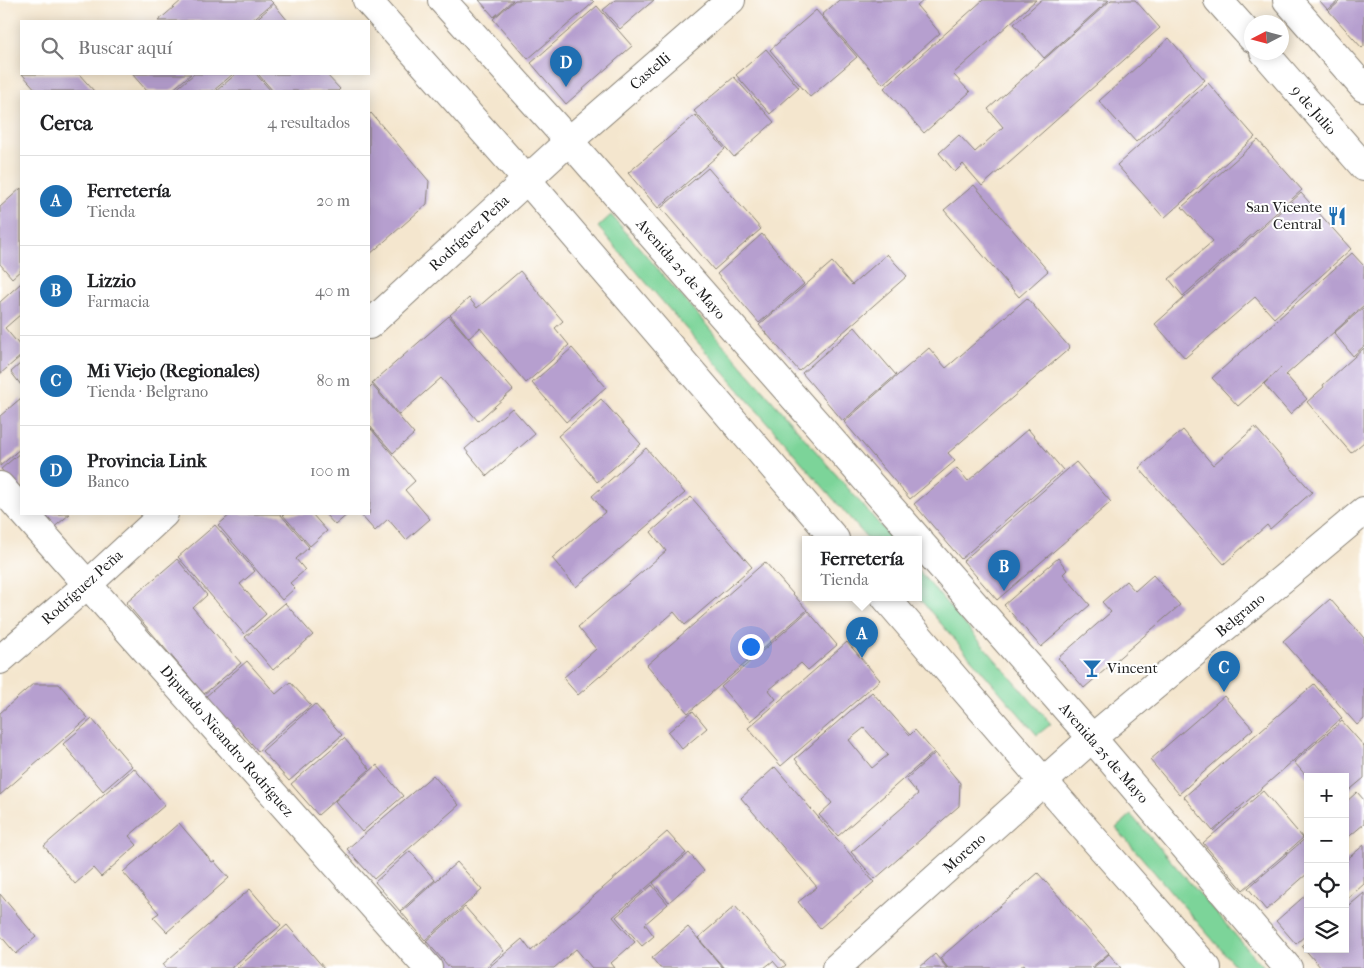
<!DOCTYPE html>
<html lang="es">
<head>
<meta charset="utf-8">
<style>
  :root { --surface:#fff; --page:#f2f2f2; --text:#202124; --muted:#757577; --line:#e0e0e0; --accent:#1f6fb2 }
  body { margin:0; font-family:"IM FELL French Canon",serif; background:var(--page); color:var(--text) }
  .controls { position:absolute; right:15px; bottom:15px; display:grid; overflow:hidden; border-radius:0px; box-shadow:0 2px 12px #0003 }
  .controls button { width:45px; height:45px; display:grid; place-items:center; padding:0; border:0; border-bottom:1px solid var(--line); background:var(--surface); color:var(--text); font:25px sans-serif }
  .compass { position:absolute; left:1244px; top:15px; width:45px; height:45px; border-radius:50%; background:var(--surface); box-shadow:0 2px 12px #0003; rotate:264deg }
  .you { position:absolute; left:750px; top:646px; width:18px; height:18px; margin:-12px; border:4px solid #fff; border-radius:50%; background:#1a73e8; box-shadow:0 0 0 8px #1a73e833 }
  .badge { display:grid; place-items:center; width:32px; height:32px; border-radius:50%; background:var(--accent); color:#fff; font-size:16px; font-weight:700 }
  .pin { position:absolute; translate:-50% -41px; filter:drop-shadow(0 1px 2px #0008) }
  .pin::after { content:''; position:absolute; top:26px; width:18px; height:15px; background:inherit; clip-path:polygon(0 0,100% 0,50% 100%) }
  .popup { position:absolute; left:802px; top:536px; width:120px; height:65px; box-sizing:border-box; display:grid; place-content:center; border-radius:0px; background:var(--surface); filter:drop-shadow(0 1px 4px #0005); font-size:16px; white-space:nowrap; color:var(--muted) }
  .popup b { font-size:19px; color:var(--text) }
  .popup::after { content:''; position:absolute; left:50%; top:100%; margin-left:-10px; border:10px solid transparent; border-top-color:var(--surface) }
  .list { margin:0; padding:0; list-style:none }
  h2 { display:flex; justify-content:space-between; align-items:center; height:65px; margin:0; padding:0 20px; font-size:21px }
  h2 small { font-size:16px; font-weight:400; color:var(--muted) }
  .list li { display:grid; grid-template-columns:32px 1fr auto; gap:15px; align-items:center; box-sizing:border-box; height:90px; padding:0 20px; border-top:1px solid var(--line) }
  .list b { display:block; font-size:19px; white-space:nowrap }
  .list p { margin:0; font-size:16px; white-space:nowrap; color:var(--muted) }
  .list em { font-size:16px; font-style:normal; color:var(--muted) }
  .icon { flex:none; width:28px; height:28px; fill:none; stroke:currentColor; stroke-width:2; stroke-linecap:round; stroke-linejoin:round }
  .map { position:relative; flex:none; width:1364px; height:968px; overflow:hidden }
  .search { position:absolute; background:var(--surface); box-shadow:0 2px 12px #0003; left:20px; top:20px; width:350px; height:55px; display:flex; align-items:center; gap:12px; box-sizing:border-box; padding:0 18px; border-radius:0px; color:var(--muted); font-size:19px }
  .panel { position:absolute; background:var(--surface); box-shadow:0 2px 12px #0003; left:20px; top:90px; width:350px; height:425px; border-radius:0px }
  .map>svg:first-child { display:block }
  .green { fill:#7cd499; stroke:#4c785a }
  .building { fill:#b69fcf; fill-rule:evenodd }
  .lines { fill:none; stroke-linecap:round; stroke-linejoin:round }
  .minor-casing { stroke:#888175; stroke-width:30 }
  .secondary-casing { stroke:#888175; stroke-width:30 }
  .minor { stroke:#fff; stroke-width:28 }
  .secondary { stroke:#fff; stroke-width:28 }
  .labels { text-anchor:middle; stroke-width:4; stroke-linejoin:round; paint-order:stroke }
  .street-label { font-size:15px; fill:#1c1c1c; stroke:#fff }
  .poi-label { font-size:15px; fill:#1c1c1c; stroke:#fff; text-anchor:end }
</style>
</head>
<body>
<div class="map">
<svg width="1364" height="968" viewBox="0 0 1364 968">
  <rect width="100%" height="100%" fill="#fff"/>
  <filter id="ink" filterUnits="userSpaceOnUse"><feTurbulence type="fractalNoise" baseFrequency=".02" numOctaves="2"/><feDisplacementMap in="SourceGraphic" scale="10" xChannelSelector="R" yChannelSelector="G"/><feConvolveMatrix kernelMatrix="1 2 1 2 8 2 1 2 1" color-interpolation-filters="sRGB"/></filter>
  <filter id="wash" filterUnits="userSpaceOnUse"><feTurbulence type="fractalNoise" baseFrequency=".0096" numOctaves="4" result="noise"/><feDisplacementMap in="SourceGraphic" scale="20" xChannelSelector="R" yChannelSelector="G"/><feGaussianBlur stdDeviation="1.12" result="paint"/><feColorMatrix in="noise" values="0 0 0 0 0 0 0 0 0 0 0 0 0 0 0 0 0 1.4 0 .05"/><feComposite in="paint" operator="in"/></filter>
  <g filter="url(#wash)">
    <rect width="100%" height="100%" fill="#f4e6ce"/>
    <!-- green -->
    <g class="green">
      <path d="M611 215 892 539H868L598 227Z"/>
      <path d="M918 570 1051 724 1037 735 918 597Z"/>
      <path d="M1131 815 1264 968H1237L1116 828Z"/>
    </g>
    <g id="blocks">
      <!-- building -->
      <g class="building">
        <path d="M182 0H270L273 3 251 21H158Z"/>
        <path d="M479 0H513L494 17Z"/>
        <path d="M515 0H592L594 2 528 59 493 19Z"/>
        <path d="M615 0H654L620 29 603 10Z"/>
        <path d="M839 0H924L917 6 940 33 883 84 822 15Z"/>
        <path d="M983 0H1036L953 74 970 92 924 133 884 88Z"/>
        <path d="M1041 0H1109L1044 58 1014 24Z"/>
        <path d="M1111 0H1135L1160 28 982 186 963 164 955 172 939 153 959 135 975 152 1003 127 988 109Z"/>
        <path d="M1319 0H1339L1328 10Z"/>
        <path d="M1341 0H1364V46L1362 48 1329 11Z"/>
        <path d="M274 4 288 21H254Z"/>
        <path d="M597 6 632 46 566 104 531 63Z"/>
        <path d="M816 10 857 57 810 97 770 50Z"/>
        <path d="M1169 38 1205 80 1136 142 1099 101Z"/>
        <path d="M766 49 799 88 770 114 736 75Z"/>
        <path d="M22 74H79L94 91H37Z"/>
        <path d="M132 74H191L171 91H147Z"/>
        <path d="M194 74H233L213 91H174Z"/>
        <path d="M236 74H256L271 91H216Z"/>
        <path d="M258 74H326L340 89 338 91H273Z"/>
        <path d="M734 77 774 122 734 157 694 111Z"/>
        <path d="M1208 83 1255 137 1164 218 1117 165Z"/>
        <path d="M371 113 429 181 427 204 369 255V115Z"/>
        <path d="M695 115 725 149 658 208 628 173Z"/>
        <path d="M1258 140 1302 190 1183 296 1169 279 1213 241 1182 207Z"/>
        <path d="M708 168 761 229 714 270 661 208Z"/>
        <path d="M974 185 1048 271 1019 297 944 210Z"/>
        <path d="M21 188V270L12 278 0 264V207Z"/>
        <path d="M1301 193 1351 249 1274 318 1255 297 1185 358 1155 324Z"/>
        <path d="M762 234 804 284 759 323 717 274Z"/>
        <path d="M1352 253 1364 266V305L1286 375 1307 399 1290 414 1264 384 1281 368 1238 406 1212 378Z"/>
        <path d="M887 254 907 276 799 371 759 325 832 262 852 285Z"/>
        <path d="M520 271 563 321 555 328 569 345 526 383 480 328 469 338 450 315 469 298 477 308Z"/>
        <path d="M21 283V314L5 328 21 347V356L0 374V302Z"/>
        <path d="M1027 298 1070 348 948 453 955 461 910 499 844 422 929 348 946 368Z"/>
        <path d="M1364 307V346L1353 356 1334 333Z"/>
        <path d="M449 316 513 390 478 421 441 378 399 415 372 383Z"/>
        <path d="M855 327 896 375 843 421 802 373Z"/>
        <path d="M572 348 606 387 566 422 532 383Z"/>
        <path d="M1364 348V442L1351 453 1307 402 1324 387 1323 385Z"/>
        <path d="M21 363V385L11 372Z"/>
        <path d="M372 385 414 434 393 453 369 425V388Z"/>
        <path d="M21 398V448L0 466V416Z"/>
        <path d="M601 399 641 444 597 482 558 436Z"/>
        <path d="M512 408 535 434 487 476 465 449Z"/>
        <path d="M1255 427 1312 492 1270 529 1267 525 1224 564 1139 468 1183 430 1213 465Z"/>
        <path d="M371 429 415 481 405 490 430 519 406 540 388 519 375 531 360 514H369L370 499 369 497V431Z"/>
        <path d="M1028 429 1063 470 961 559 914 504 957 468 968 481Z"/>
        <path d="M646 448 685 493 576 587 552 558 605 512 592 496Z"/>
        <path d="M21 452V493L1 469Z"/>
        <path d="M1076 462 1111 502 997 600 963 561Z"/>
        <path d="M691 497 752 567 685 625 674 612 578 695 563 678 596 649 578 627 666 551 651 532Z"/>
        <path d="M39 514H70L52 529Z"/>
        <path d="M231 514H280L309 547 296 559 305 570 290 583 295 588 282 600 218 525Z"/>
        <path d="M282 514H312L327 531 310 546Z"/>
        <path d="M325 514H348L335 525Z"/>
        <path d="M215 525 255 571 240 584 266 614 244 634 178 557Z"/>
        <path d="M1058 558 1067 570 1063 574 1090 605 1041 647 1004 605Z"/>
        <path d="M177 559 207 595 193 608 241 663 204 694 126 603Z"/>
        <path d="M765 562 807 610 688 713 647 665Z"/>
        <path d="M1153 575 1180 605 1084 688 1058 658 1111 612 1102 602 1126 581 1135 591Z"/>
        <path d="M1330 599 1364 638V719L1357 725 1283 641Z"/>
        <path d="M285 603 313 635 273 670 245 637Z"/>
        <path d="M808 611 837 645 808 670 801 663 769 690 776 699 750 721 721 687Z"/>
        <path d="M847 642 880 680 781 766 748 728Z"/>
        <path d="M247 661 276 694 290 682 311 705 258 751 237 727 234 730 205 697Z"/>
        <path d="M33 684H59L88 718 0 795V713Z"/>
        <path d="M1314 684 1342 718 1213 831 1184 797Z"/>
        <path d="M872 692 910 735 915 730 934 752 838 836 819 815 832 803 795 759ZM864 728 888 755 872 768 849 740Z"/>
        <path d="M1224 696 1253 729 1179 794 1150 760Z"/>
        <path d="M315 704 342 735 289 781 262 751Z"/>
        <path d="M693 711 707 728 682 749 668 732Z"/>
        <path d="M92 719 132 766 103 791 63 744Z"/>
        <path d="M1342 721 1364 746V778L1345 794V777H1308V778L1294 762Z"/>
        <path d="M344 738 370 769 318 815 291 784Z"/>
        <path d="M935 753 960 783 959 806 875 879 851 852 918 794 906 779Z"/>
        <path d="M377 765 403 796 362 832 335 801Z"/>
        <path d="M775 767 874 882 820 928 798 902 817 887 741 798Z"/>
        <path d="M134 768 165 805 129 836 137 845 101 877 93 868 75 884 44 846Z"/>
        <path d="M433 775 459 805 374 879 347 849Z"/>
        <path d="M1263 791 1303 838 1243 890 1203 843Z"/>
        <path d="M1357 792 1364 800V824L1345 840V803Z"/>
        <path d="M179 823 212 862 214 861 229 878 167 932 153 917 159 913 123 872Z"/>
        <path d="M667 832 686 853 613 917 635 942 611 963 615 968H592L576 949 554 968H488L522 939 531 951Z"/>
        <path d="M1308 836V873L1266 910 1248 888Z"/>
        <path d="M1364 845V884L1345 901V861Z"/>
        <path d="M410 851 435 880 400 911 375 882Z"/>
        <path d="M689 853 704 871 669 902 653 883Z"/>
        <path d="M457 862 482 890 425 940 401 912Z"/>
        <path d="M1038 873 1109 953 1091 968H1027L1024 964 1019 968H948L940 958Z"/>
        <path d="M652 885 668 904 645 924 654 936 642 946 616 917Z"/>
        <path d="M250 889 281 925 231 968H166L163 964Z"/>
        <path d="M1308 893V933L1296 944 1276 921Z"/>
        <path d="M1364 893V968H1321L1302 946 1308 941V949H1345V909Z"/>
        <path d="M0 894 36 937 16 954 0 935Z"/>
        <path d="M735 906 786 965 782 968H779L773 961 764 968H724L698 938Z"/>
        <path d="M465 907 504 951 485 968H450L426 941Z"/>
        <path d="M287 925 324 968H237Z"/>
        <path d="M688 927 723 968H660L652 958Z"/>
        <path d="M935 954 947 968H919Z"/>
        <path d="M1109 954 1121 968H1093Z"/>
      </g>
    </g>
  </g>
  <g filter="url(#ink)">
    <use href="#blocks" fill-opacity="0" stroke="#888175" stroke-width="1"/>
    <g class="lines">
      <!-- minor casing -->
      <g class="minor-casing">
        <g id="minor">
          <path d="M1218 0 1252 38"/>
          <path d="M1287 0 1364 88"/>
          <path d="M1264 52 1364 167"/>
          <path d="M369 325 569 141 731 0"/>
          <path d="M0 486 21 510"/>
          <path d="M25 514 428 968"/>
          <path d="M0 660 88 584 164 514"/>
          <path d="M836 968 1092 738 1364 511"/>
        </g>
      </g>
      <!-- secondary casing -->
      <g class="secondary-casing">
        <g id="secondary">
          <path d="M367 0 527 180 835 539"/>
          <path d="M442 0 569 141 918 539"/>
          <path d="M918 540 1092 738 1288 968"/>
          <path d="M885 597 1044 782 1207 968"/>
        </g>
      </g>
      <!-- minor -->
      <use href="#minor" class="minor"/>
      <!-- secondary -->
      <use href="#secondary" class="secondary"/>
    </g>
  </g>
  <!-- icons -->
  <defs>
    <g id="restaurant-bare" transform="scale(1.5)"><path d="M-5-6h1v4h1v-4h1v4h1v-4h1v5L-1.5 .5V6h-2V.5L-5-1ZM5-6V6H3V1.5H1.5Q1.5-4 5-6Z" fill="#1f6fb2" stroke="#fff" stroke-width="2.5" paint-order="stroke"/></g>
    <g id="bar-bare" transform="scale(1.5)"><path d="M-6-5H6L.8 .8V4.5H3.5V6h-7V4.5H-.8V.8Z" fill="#1f6fb2" stroke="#fff" stroke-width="2.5" paint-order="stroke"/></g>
  </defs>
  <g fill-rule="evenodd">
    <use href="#restaurant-bare" x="1337" y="216"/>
    <use href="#bar-bare" x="1092" y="668"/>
  </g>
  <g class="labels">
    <!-- street labels -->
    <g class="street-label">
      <text transform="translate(650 71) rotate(-41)" y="5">Castelli</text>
      <text transform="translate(1314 110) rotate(49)" y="5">9 de Julio</text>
      <text transform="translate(469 233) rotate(-43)" y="5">Rodríguez Peña</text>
      <text transform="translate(681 269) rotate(49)" y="5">Avenida 25 de Mayo</text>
      <text transform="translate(82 587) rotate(-42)" y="5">Rodríguez Peña</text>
      <text transform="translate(1240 615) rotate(-40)" y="5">Belgrano</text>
      <text transform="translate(227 741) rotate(49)" y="5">Diputado Nicandro Rodríguez</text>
      <text transform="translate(1104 753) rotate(49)" y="5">Avenida 25 de Mayo</text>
      <text transform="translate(964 853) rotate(-42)" y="5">Moreno</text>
    </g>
    <!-- poi labels -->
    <g class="poi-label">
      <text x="1322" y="212">San Vicente<tspan x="1322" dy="17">Central</tspan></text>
      <text x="1107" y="673" text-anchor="start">Vincent</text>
    </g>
  </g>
</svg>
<div class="controls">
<button>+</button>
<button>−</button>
<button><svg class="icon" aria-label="locate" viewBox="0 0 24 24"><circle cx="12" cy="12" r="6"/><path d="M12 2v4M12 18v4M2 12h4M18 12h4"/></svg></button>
<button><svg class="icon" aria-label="layers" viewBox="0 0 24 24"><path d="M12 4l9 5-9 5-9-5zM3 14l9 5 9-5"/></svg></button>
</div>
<svg class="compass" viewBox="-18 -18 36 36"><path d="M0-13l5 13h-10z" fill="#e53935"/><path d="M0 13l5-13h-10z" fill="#757577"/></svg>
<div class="you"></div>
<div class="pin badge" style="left:862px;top:658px">A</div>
<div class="popup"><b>Ferretería</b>Tienda</div>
<div class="pin badge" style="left:1004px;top:591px">B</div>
<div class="pin badge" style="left:1224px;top:692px">C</div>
<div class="pin badge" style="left:566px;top:87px">D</div>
<div class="search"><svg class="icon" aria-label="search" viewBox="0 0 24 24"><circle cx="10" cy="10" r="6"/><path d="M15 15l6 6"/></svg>Buscar aquí</div>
<section class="panel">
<h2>Cerca<small>4 resultados</small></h2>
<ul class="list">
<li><span class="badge">A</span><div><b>Ferretería</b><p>Tienda</p></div><em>20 m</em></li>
<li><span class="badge">B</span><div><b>Lizzio</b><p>Farmacia</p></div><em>40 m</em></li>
<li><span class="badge">C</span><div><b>Mi Viejo (Regionales)</b><p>Tienda · Belgrano</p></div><em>80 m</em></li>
<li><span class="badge">D</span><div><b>Provincia Link</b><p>Banco</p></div><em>100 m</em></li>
</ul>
</section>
</div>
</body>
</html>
